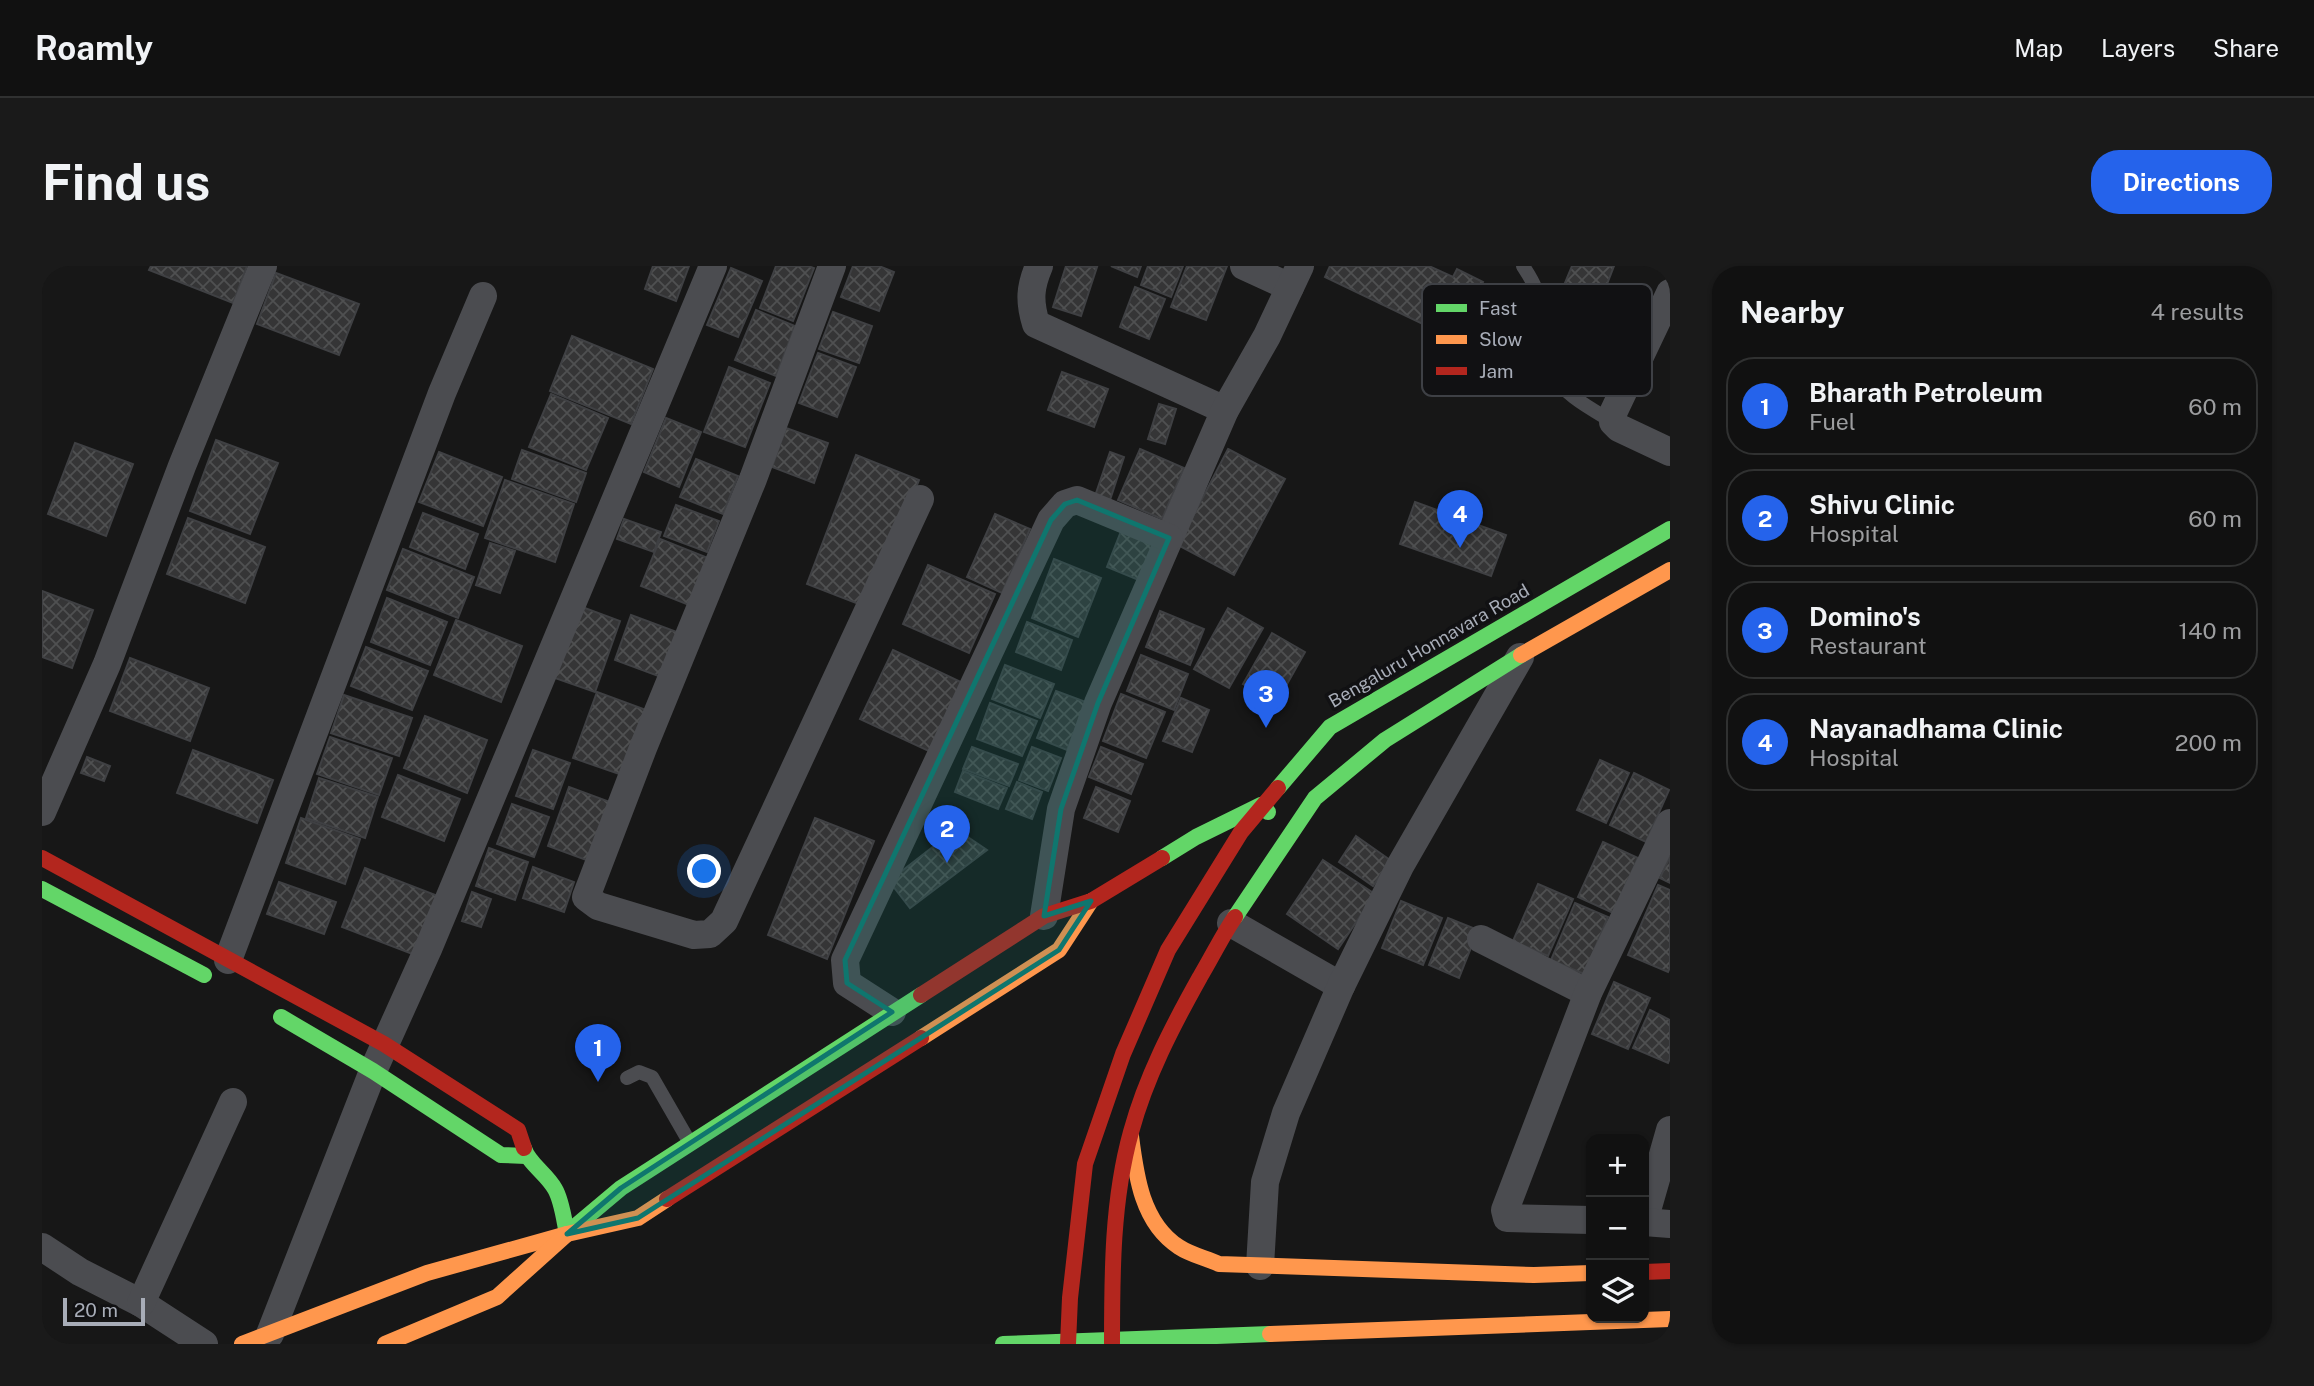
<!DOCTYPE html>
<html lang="en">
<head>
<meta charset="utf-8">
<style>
  :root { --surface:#111; --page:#1a1a1a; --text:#f1f3f6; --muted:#9c9d9f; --line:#303131; --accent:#2563eb }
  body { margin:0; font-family:"Public Sans",sans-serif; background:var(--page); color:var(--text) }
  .controls { position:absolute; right:21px; bottom:21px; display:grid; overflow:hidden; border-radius:14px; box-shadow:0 2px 5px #0004 }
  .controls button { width:63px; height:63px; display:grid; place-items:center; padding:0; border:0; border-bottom:2px solid var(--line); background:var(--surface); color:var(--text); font:35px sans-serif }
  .scale { position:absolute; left:21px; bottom:18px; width:82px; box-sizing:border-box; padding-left:7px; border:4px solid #a8adb8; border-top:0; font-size:19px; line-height:24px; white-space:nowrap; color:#a8adb8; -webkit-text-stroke:5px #111113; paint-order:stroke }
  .you { position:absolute; left:663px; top:606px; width:24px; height:24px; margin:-18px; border:5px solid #fff; border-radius:50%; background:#1a73e8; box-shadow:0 0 0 10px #1a73e833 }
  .badge { display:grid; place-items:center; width:46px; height:46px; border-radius:50%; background:var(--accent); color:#fff; font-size:23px; font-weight:700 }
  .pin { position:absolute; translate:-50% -58px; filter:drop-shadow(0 2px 4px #0008) }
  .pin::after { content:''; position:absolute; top:37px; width:24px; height:21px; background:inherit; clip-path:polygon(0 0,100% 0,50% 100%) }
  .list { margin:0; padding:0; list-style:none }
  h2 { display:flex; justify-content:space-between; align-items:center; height:91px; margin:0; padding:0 28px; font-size:30px }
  h2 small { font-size:23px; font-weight:400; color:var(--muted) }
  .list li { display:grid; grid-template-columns:46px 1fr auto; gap:21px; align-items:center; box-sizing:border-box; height:98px; margin:0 14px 14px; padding:0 14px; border:2px solid var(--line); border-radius:28px }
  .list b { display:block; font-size:26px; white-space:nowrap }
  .list p { margin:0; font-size:23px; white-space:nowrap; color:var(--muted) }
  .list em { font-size:23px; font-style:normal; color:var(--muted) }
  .icon { flex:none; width:38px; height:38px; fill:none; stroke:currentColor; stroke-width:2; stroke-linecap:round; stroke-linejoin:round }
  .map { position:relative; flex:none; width:1628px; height:1078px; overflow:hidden; border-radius:28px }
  header { display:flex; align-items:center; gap:42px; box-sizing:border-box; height:98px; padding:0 35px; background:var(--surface); border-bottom:2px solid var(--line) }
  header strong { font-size:33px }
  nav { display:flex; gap:38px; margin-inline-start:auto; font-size:24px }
  .intro { display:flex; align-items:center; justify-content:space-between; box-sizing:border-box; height:168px; padding:0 42px }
  h1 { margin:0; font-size:49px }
  .button { padding:18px 32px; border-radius:28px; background:var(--accent); color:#fff; font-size:24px; font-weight:700 }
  main { display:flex; gap:42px; padding:0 42px }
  aside { flex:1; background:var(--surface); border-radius:28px; box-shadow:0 2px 5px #0004 }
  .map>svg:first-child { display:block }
  .building { fill:url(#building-cross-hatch); stroke:#3f4043; stroke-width:2 }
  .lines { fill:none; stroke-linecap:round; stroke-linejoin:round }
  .lane { stroke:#4b4c50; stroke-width:14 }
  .street { stroke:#4b4c50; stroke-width:28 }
  .fast { stroke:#63d668; stroke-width:16 }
  .slow { stroke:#ff974d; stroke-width:16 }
  .jam { stroke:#b3261e; stroke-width:16 }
  .marked { fill:#0f766e; fill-opacity:0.2; stroke:#0f766e; stroke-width:5; stroke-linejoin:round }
  .labels { text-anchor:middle; stroke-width:7; stroke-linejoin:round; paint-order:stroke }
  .street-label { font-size:18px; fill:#a8adb8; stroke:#111113 }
  .key { fill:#111113; stroke:#3e4045; stroke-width:2 }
  .key-label { font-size:19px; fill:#a8adb8 }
</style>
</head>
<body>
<header>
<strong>Roamly</strong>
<nav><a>Map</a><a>Layers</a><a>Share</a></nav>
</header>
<div class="intro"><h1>Find us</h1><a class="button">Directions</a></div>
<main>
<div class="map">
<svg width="1628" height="1078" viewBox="0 0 1628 1078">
  <defs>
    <pattern id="building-cross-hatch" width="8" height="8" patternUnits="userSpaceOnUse" patternTransform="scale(1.75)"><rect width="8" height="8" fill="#353536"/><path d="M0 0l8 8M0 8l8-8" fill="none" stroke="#4f5051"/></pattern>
  </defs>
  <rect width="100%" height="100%" fill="#171717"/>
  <!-- building -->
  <g class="building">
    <path d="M109 0H205L191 37 107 4Z"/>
    <path d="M611 0H647L634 35 603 23Z"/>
    <path d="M734 0H766L772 2 751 55 718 42Z"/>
    <path d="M811 0H837L852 6 837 45 799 31Z"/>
    <path d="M1024 0 1055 1 1039 50 1011 41Z"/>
    <path d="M1069 0H1099L1095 11Z"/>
    <path d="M1106 0H1141L1129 31 1099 19Z"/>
    <path d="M1145 0H1185L1164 54 1129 41Z"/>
    <path d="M1288 0H1387L1411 11 1415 3 1441 16 1414 74 1283 11Z"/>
    <path d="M1530 0H1572L1555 44 1518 29Z"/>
    <path d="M689 2 720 15 696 71 665 59Z"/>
    <path d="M234 7 317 38 297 89 215 58Z"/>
    <path d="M1093 21 1123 33 1107 73 1078 61Z"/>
    <path d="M714 44 753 60 734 110 693 94Z"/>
    <path d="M791 46 830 60 817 97 777 83Z"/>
    <path d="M530 70 611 103 589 158 508 125Z"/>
    <path d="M776 87 814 101 795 151 757 137Z"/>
    <path d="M687 101 728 117 703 181 662 166Z"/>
    <path d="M1020 106 1066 123 1052 161 1006 144Z"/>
    <path d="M509 128 566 152 544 204 487 181Z"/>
    <path d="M1117 138 1134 143 1123 178 1106 173Z"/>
    <path d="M624 152 659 166 637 221 602 206Z"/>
    <path d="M744 162 786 177 772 217 730 201Z"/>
    <path d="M174 174 236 197 208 268 148 245Z"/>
    <path d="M33 177 91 198 64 270 6 248Z"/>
    <path d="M1098 183 1142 202 1120 253 1076 234Z"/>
    <path d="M1186 183 1243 213 1192 309 1136 279Z"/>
    <path d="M480 184 544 207 534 236 470 213Z"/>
    <path d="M397 186 460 211 441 260 377 236Z"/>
    <path d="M1068 186 1082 191 1068 234 1053 230Z"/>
    <path d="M814 189 877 214 827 342 765 318Z"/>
    <path d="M654 193 696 210 681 248 638 231Z"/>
    <path d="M463 214 532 238 513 296 443 272Z"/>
    <path d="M1373 236 1464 269 1449 310 1358 278Z"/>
    <path d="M634 239 677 255 665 286 622 270Z"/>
    <path d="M381 247 436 268 423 303 368 281Z"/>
    <path d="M953 248 988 263 960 327 925 311Z"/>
    <path d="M146 252 223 281 203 337 125 308Z"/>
    <path d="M582 253 619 266 612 286 575 273Z"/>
    <path d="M1083 255 1117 268 1099 315 1065 301Z"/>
    <path d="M618 273 666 292 647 339 599 320Z"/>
    <path d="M448 277 473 285 458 327 434 319Z"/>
    <path d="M361 283 432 311 416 352 345 324Z"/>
    <path d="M1012 293 1059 312 1036 371 990 352Z"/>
    <path d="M886 299 953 328 927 387 861 358Z"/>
    <path d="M0 325 51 344 30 402 0 391Z"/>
    <path d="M345 332 405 356 388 399 329 376Z"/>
    <path d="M532 338 578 355 553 426 507 410Z"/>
    <path d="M1186 342 1221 362 1187 422 1152 403Z"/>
    <path d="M1118 345 1162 363 1148 399 1104 381Z"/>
    <path d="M589 349 635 366 619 411 573 394Z"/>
    <path d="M414 354 480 380 459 436 392 409Z"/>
    <path d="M985 356 1030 374 1019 404 974 386Z"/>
    <path d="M1230 367 1263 386 1235 436 1201 418Z"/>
    <path d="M324 381 386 405 370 444 309 420Z"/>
    <path d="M851 384 923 418 891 487 818 453Z"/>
    <path d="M1099 389 1146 408 1132 444 1085 425Z"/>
    <path d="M88 392 167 422 148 475 68 445Z"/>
    <path d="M963 399 1012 418 998 452 950 433Z"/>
    <path d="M1014 425 1044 436 1025 484 995 472Z"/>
    <path d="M555 426 607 445 583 510 531 492Z"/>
    <path d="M1079 428 1123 446 1104 492 1061 475Z"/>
    <path d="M302 429 370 452 357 490 289 467Z"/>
    <path d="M1139 432 1167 444 1150 486 1121 475Z"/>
    <path d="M948 437 995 455 980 490 935 473Z"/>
    <path d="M383 450 445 474 425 527 362 502Z"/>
    <path d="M288 471 350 492 337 529 275 508Z"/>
    <path d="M930 481 976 498 967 520 921 503Z"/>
    <path d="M990 481 1019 492 1006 525 977 514Z"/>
    <path d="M1059 481 1101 498 1089 528 1047 511Z"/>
    <path d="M151 484 231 514 215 557 135 527Z"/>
    <path d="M491 484 528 497 511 543 474 530Z"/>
    <path d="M45 491 68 500 62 515 39 507Z"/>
    <path d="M1558 494 1587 507 1564 557 1535 544Z"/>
    <path d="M921 505 965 522 956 543 913 526Z"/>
    <path d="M1592 507 1627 524 1604 576 1568 559Z"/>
    <path d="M356 509 418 533 402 575 340 551Z"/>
    <path d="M277 512 336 531 323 572 264 552Z"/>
    <path d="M975 516 1000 526 990 553 964 543Z"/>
    <path d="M527 521 568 536 547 595 506 580Z"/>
    <path d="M1054 521 1088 535 1076 566 1042 552Z"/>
    <path d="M470 538 507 551 492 591 455 578Z"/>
    <path d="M259 552 318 573 303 618 244 597Z"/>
    <path d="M773 552 832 575 785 693 726 669Z"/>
    <path d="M914 563 945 584 868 642 847 615Z"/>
    <path d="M1314 570 1348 594 1331 620 1297 596Z"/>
    <path d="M1561 576 1596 592 1571 647 1536 631Z"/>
    <path d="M447 582 486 596 473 634 434 620Z"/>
    <path d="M1628 590V617L1618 612Z"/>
    <path d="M1281 594 1333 628 1296 683 1245 648Z"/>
    <path d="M491 601 532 616 522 646 481 632Z"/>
    <path d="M323 602 396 630 373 689 300 661Z"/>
    <path d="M237 616 294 636 282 668 225 648Z"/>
    <path d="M1496 618 1531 633 1506 690 1471 675Z"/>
    <path d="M1616 619 1628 624V701L1626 706 1586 689Z"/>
    <path d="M430 626 449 633 439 661 420 655Z"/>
    <path d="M1359 635 1400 652 1381 699 1340 682Z"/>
    <path d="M1533 637 1566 651 1542 708 1509 694Z"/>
    <path d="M1406 652 1436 664 1417 712 1387 699Z"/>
    <path d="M1572 716 1608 732 1586 783 1550 768Z"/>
    <path d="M1608 744 1628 754V792L1626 797 1591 782Z"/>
  </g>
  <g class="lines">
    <!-- lane -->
    <g class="lane">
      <path d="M1481 0C1491 15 1497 27 1500 45 1503 64 1499 87 1508 105 1522 129 1548 142 1571 156"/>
      <path d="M585 812 597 806 610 811 648 877"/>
    </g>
    <!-- street -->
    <g class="street">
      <path d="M790 0 711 213 601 482 544 631 556 640 652 669 668 668 682 655 878 233"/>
      <path d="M997 0C988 21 987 35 994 58L1183 144"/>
      <path d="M1202 0 1248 21"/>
      <path d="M1628 27 1571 147V156L1577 162 1628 186"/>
      <path d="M0 546 65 398 140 200 221 0"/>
      <path d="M1002 650 1019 543 1056 437 1183 144 1225 70 1258 0"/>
      <path d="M1189 657 1299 720"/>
      <path d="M1439 673 1546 727"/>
      <path d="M186 694 400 127 441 30"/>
      <path d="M850 746 805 717 803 694 1009 254 1023 238 1035 234 1127 272"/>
      <path d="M1549 954 1465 952 1463 944 1546 727 1628 557"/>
      <path d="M1602 955 1628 864"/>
      <path d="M1602 956 1628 958"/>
      <path d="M0 981 38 1006 99 1037 162 1078"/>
      <path d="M1218 1000 1223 916 1244 847 1299 720 1358 600 1478 391"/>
      <path d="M99 1037 191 836"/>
      <path d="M228 1068 331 805 386 683 671 0"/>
    </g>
    <!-- fast -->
    <g class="fast">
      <path d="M1236 522 1288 461 1628 263"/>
      <path d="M1120 592 1154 571 1219 539 1226 546"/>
      <path d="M0 623 162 709"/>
      <path d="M1193 651 1273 532 1343 474 1479 389"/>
      <path d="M239 751 331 805 459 889 484 890"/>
      <path d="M482 882C486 897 505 908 513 923 520 935 522 954 525 968"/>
      <path d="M529 964 579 922 879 729"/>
      <path d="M961 1078 1228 1068"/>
    </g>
    <!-- slow -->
    <g class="slow">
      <path d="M1479 389 1628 304"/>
      <path d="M879 772 1017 684 1049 635"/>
      <path d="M1089 870C1094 910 1100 957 1137 981 1149 989 1164 992 1177 998L1492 1009 1549 1007"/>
      <path d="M1228 1068 1628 1053"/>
      <path d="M200 1078 385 1007 525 968 596 952 625 933"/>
      <path d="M343 1078 455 1031 525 968"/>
    </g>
    <!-- jam -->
    <g class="jam">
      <path d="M0 592 342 778 476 864 482 882"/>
      <path d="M879 729 1002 650 1049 635 1120 592"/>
      <path d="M625 933 879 772"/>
      <path d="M1602 1006 1628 1005"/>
      <path d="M1026 1078 1028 1032 1043 898 1081 788 1126 684 1199 566 1236 522"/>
      <path d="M1070 1078C1070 1008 1070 934 1089 866 1104 811 1130 761 1158 711 1170 691 1180 670 1193 651"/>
    </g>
  </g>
  <!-- marked area -->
  <path class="marked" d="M1035 234 1127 272 1056 437 1019 543 1002 650 1049 635 1017 684 596 952 525 968 579 922 850 746 805 717 803 694 1009 254 1023 238Z"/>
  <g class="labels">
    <!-- street labels -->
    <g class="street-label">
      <text transform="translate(1387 380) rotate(-30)" y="6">Bengaluru Honnavara Road</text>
    </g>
  </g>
  <!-- legend -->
  <rect x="1380" y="18" width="230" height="112" rx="10" class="key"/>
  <rect x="1394" y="38" width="31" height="8" fill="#63d668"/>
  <rect x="1394" y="69" width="31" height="9" fill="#ff974d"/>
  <rect x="1394" y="101" width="31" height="8" fill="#b3261e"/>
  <g class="key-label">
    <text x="1437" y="49">Fast</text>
    <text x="1437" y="80">Slow</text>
    <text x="1437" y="112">Jam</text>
  </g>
</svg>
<div class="controls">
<button>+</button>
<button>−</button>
<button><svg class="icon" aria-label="layers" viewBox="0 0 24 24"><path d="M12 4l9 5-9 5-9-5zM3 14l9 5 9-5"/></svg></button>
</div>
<div class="scale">20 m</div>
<div class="you"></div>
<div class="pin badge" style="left:556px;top:816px">1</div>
<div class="pin badge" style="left:905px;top:597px">2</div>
<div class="pin badge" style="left:1224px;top:462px">3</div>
<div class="pin badge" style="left:1418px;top:282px">4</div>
</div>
<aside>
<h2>Nearby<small>4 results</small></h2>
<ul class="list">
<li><span class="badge">1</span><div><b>Bharath Petroleum</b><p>Fuel</p></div><em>60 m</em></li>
<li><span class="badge">2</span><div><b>Shivu Clinic</b><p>Hospital</p></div><em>60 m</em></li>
<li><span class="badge">3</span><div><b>Domino's</b><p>Restaurant</p></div><em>140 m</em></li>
<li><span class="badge">4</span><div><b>Nayanadhama Clinic</b><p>Hospital</p></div><em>200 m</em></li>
</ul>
</aside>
</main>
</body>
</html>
